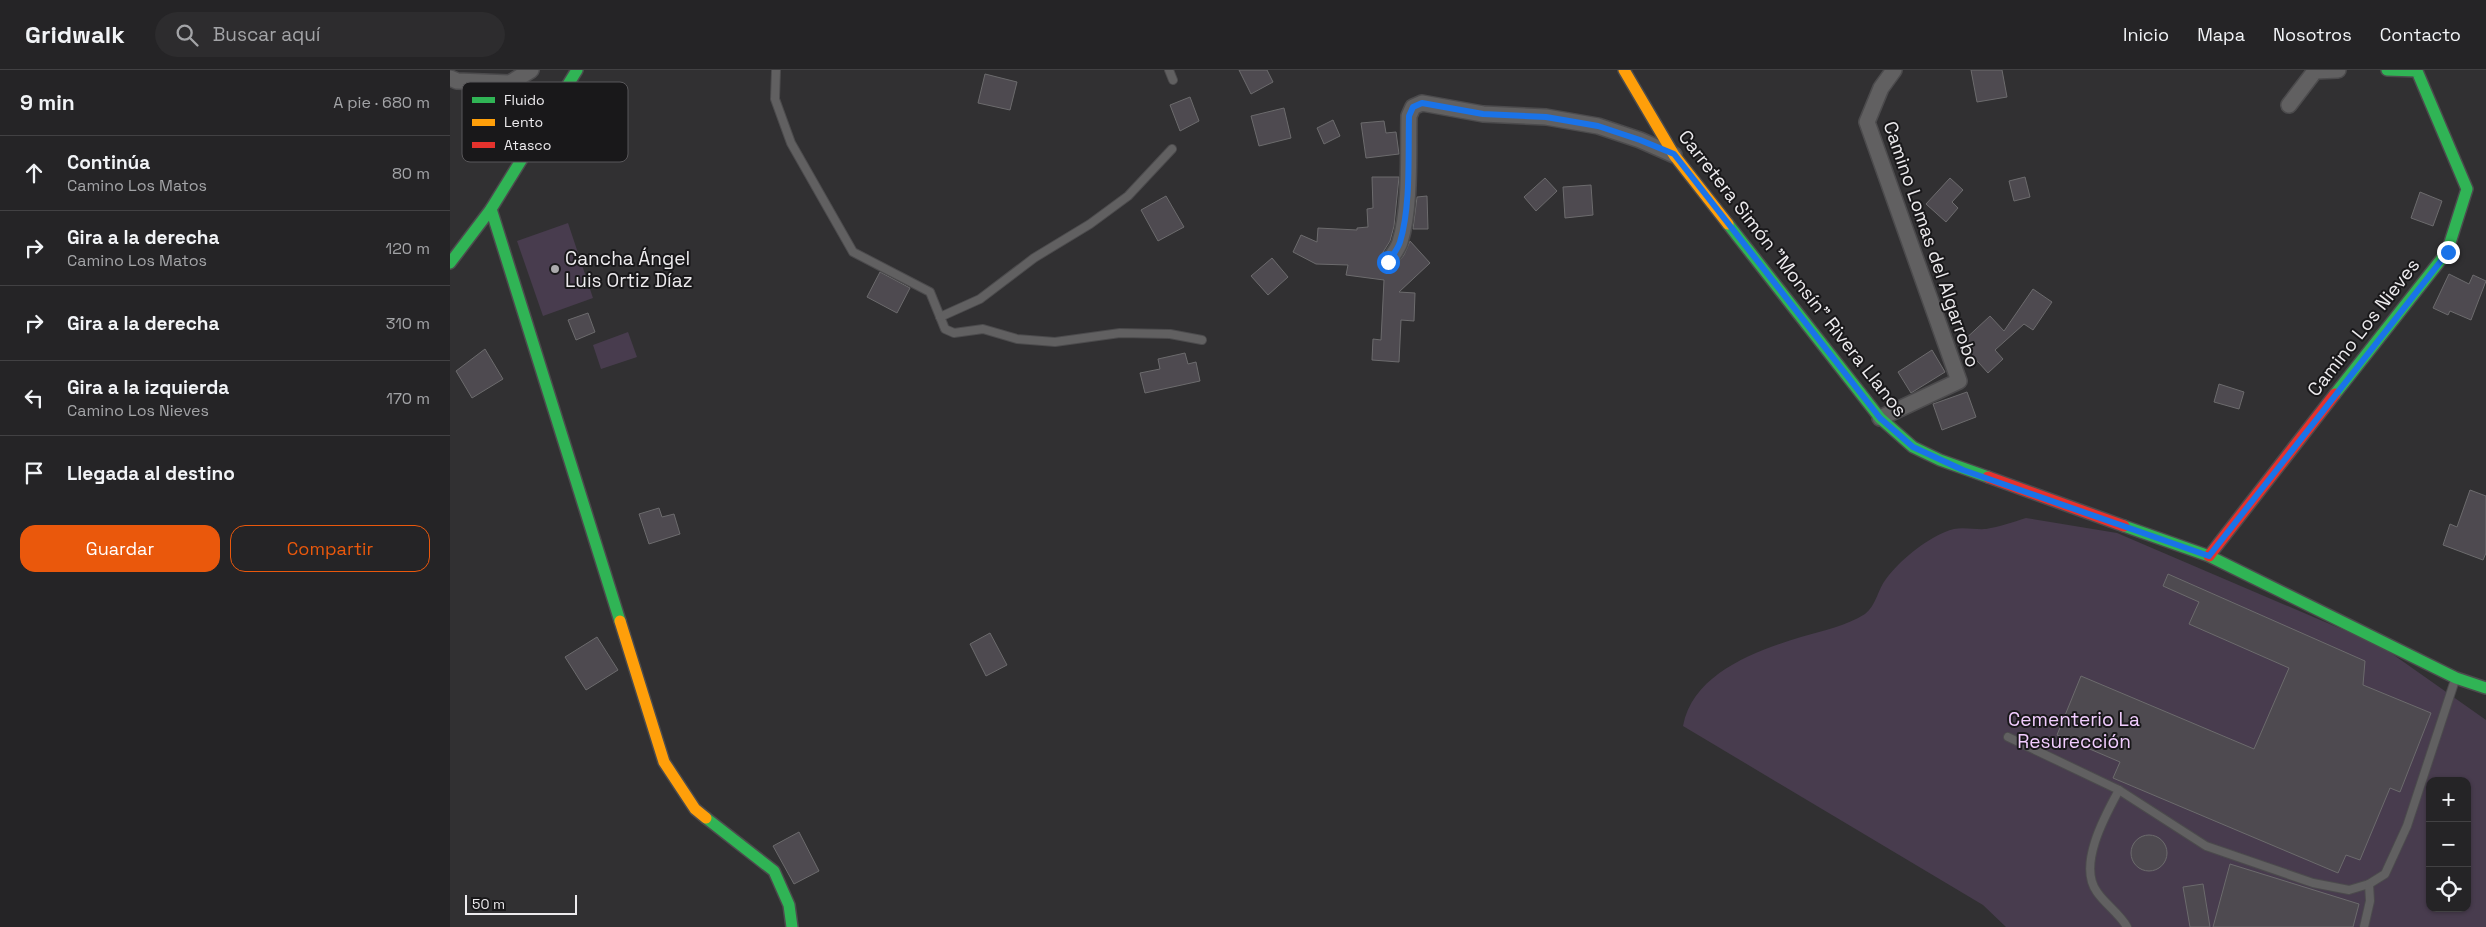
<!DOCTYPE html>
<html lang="es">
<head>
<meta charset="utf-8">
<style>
  :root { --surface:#252426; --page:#2d2c2e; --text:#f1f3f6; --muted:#a3a4a7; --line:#424143; --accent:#ea580c }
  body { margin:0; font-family:"Space Grotesk",sans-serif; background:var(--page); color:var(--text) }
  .controls { position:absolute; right:15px; bottom:15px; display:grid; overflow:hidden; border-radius:10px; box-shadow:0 1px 4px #0004 }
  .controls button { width:45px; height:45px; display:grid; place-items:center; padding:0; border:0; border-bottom:1px solid var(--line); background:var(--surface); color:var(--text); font:25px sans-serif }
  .scale { position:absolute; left:15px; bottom:12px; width:112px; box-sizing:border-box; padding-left:5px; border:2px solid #edebee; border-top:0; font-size:14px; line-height:18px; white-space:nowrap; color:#edebee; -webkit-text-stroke:4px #19181a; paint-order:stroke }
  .stop { position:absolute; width:15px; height:15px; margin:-11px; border:4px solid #1a73e8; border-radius:50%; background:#fff }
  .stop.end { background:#1a73e8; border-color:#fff; box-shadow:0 1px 5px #0008 }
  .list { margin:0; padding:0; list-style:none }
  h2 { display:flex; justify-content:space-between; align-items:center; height:65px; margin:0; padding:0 20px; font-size:21px }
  h2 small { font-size:16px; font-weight:400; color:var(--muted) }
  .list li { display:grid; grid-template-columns:32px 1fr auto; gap:15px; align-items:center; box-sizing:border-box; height:75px; padding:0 20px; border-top:1px solid var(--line) }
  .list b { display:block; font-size:19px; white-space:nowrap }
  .list p { margin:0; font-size:16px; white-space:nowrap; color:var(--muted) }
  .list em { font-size:16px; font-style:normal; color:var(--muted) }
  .actions { display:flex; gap:10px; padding:15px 20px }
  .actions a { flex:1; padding:11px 0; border:1px solid var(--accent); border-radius:15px; text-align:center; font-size:18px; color:var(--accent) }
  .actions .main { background:var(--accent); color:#fff }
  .icon { flex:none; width:28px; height:28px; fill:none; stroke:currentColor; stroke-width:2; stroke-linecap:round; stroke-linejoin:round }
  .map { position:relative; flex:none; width:2036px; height:857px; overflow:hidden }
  header { display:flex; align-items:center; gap:30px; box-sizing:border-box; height:70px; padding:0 25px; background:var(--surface); border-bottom:1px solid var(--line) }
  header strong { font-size:24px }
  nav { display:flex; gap:28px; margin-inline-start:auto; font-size:18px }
  .search { width:350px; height:45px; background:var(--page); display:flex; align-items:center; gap:12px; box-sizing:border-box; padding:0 18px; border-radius:28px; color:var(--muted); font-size:19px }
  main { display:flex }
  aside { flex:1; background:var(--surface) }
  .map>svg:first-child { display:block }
  .green { fill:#483c4e; fill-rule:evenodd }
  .building { fill:#4e4a50; stroke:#6c6b6d }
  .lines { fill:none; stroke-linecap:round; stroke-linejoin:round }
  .lane-casing { stroke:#4c4b4d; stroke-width:10 }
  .street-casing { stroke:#4c4b4d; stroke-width:18 }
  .fast-casing { stroke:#4c4b4d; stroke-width:14 }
  .slow-casing { stroke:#4c4b4d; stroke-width:14 }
  .jam-casing { stroke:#4c4b4d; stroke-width:14 }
  .lane { stroke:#616061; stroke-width:8 }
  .street { stroke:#616061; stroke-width:15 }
  .fast { stroke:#30b455; stroke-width:11 }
  .slow { stroke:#ff9f0a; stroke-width:11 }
  .jam { stroke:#e5322d; stroke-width:11 }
  .route { stroke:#1a73e8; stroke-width:6 }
  .poi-dot { fill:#abaaac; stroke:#19181a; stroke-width:2 }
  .labels { text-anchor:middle; stroke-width:4; stroke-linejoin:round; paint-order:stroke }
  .street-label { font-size:19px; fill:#edebee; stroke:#19181a }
  .poi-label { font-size:19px; fill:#edebee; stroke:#19181a; text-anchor:start }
  .park-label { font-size:19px; fill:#f2cdff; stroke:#19181a }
  .key { fill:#19181a; stroke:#59575a; stroke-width:1 }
  .key-label { font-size:14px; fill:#edebee }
</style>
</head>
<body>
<header>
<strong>Gridwalk</strong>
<div class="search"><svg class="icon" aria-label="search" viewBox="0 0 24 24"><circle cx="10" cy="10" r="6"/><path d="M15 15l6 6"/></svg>Buscar aquí</div>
<nav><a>Inicio</a><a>Mapa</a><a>Nosotros</a><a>Contacto</a></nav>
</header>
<main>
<aside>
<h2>9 min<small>A pie · 680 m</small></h2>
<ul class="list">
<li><svg class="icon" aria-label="ahead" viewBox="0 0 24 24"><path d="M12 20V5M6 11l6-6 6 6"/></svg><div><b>Continúa</b><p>Camino Los Matos</p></div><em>80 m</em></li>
<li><svg class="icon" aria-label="right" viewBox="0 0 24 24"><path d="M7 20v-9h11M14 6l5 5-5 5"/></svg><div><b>Gira a la derecha</b><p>Camino Los Matos</p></div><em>120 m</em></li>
<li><svg class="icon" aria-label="right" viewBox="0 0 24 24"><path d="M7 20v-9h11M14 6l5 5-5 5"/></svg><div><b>Gira a la derecha</b></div><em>310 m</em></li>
<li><svg class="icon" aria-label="left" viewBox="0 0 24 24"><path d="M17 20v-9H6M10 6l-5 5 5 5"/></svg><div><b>Gira a la izquierda</b><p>Camino Los Nieves</p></div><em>170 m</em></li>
<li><svg class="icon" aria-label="arrive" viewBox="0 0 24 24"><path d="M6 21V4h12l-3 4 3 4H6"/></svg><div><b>Llegada al destino</b></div></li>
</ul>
<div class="actions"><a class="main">Guardar</a><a>Compartir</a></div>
</aside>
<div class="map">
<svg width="2036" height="857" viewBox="0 0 2036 857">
  <rect width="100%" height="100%" fill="#313032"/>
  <!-- green -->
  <g class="green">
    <path d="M118 153 143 228 93 246 67 171Z"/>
    <path d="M178 262 187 287 151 299 143 275Z"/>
    <path d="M1576 448 1667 463 1931 576 2036 650V857H1556L1533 835 1233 656C1243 603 1306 581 1351 567 1372 561 1396 556 1415 544 1426 536 1428 519 1436 509 1450 490 1474 471 1495 462 1509 455 1522 460 1536 459 1549 457 1563 452 1576 448ZM1980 711H2017V838H1980Z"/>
  </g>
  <!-- building -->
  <g class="building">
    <path d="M789 0H817L823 12 801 24Z"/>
    <path d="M1521 0H1552L1557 27 1527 32Z"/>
    <path d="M535 4 567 12 560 40 528 33Z"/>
    <path d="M740 27 749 51 730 61 720 35Z"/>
    <path d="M834 38 841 68 809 76 801 46Z"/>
    <path d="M883 50 890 66 874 74 867 58Z"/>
    <path d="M934 51 936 63 946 62 949 84 916 88 911 53Z"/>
    <path d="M922 107H949L944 156 940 171 930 187V196L937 201 942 200 954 185 960 171 980 193 949 222 965 223 964 251 951 250 949 292 922 290 923 269 931 270 934 210 896 205 898 195 866 194 843 182 851 165 867 172 868 158 907 160V158L918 157 917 139 923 138Z"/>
    <path d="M1575 107 1580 127 1564 131 1559 111Z"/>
    <path d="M1095 108 1107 121 1086 141 1074 127Z"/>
    <path d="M1500 108 1513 120 1502 132 1508 138 1496 152 1476 134Z"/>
    <path d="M1141 115 1143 145 1115 148 1113 117Z"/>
    <path d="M1970 122 1992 131 1983 156 1961 148Z"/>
    <path d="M716 126 734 157 708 171 691 140Z"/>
    <path d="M977 126 978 159H963L967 127Z"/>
    <path d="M822 188 838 207 818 225 801 206Z"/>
    <path d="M430 202 460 218 447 243 417 227Z"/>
    <path d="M1999 204 2019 214 2023 205 2036 211 2021 250 2000 241 1998 245 1983 238Z"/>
    <path d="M1583 219 1602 232 1583 260 1574 254 1545 280 1553 289 1538 303 1511 273 1540 246 1554 261Z"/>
    <path d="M138 243 145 262 126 270 118 250Z"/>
    <path d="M35 279 53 309 22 328 6 301Z"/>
    <path d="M1482 280 1495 302 1461 323 1448 302Z"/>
    <path d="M735 283 738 294 746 292 750 311 695 323 690 303 710 299 708 289Z"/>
    <path d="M1769 314 1794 322 1789 339 1764 332Z"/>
    <path d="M1517 322 1526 347 1492 360 1483 334Z"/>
    <path d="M2020 420 2036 426V483L2033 490 1993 475 2000 454 2007 457Z"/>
    <path d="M209 438 212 447 224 444 230 464 199 474 189 444Z"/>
    <path d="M1718 504 1915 591 1913 615 1981 643 1950 722 1940 718 1910 790 1896 785 1888 803 1663 708 1670 692 1607 665 1631 606 1804 679 1839 598 1739 554 1749 532 1713 516Z"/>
    <path d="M540 563 557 595 536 606 520 574Z"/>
    <path d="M147 567 168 600 136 620 115 587Z"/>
    <path d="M349 762 369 801 344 814 323 776Z"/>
    <circle cx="1699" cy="783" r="18"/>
    <path d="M1780 794 1909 834 1903 857H1763Z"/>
    <path d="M1753 814 1760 857H1740L1733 817Z"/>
  </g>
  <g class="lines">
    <!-- lane casing -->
    <g class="lane-casing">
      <g id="lane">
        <path d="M326 0 325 29 341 73 403 182 480 222 495 259 504 263 533 259 567 269 605 272 670 263 720 264 752 270"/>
        <path d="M719 0 723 10"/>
        <path d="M490 247 530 229 584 188 640 154 678 126 722 79"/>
        <path d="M1558 667 1669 720 1756 776 1863 813 1899 820 1919 814 1935 804 1957 756 2005 610"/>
        <path d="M1669 720C1656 744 1627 795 1647 822 1655 834 1670 844 1677 857"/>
        <path d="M1914 857 1920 831 1919 814"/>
      </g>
    </g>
    <!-- street casing -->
    <g class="street-casing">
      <g id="street">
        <path d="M0 8 7 11 60 13 81 0"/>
        <path d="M1839 35 1865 1 1888 0"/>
        <path d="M938 192C942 186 948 179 950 172 961 136 958 84 959 46L963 37 972 33 1033 44 1096 47 1148 56 1190 70 1224 85"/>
        <path d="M1430 348 1509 311 1417 52 1431 18 1444 0"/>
      </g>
    </g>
    <!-- fast casing -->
    <g class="fast-casing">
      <g id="fast">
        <path d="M41 139 170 551"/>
        <path d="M1278 154 1430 348 1463 377 1490 390 1538 407"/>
        <path d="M0 193 41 139 127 0"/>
        <path d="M1885 324 1997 182 2017 119 1967 1 1937 0"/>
        <path d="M1674 456 1759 486 2006 608 2036 618"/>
        <path d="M256 748 324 801 339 835 342 857"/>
      </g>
    </g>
    <!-- slow casing -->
    <g class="slow-casing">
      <g id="slow">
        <path d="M1174 0 1224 85 1278 154"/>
        <path d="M170 551 214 692 245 739 256 748"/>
      </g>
    </g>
    <!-- jam casing -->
    <g class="jam-casing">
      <g id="jam">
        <path d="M1538 407 1674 456"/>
        <path d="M1759 486 1885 324"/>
      </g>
    </g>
    <!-- lane -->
    <use href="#lane" class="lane"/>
    <!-- street -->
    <use href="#street" class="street"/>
    <!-- fast -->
    <use href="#fast" class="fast"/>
    <!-- slow -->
    <use href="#slow" class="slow"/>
    <!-- jam -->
    <use href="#jam" class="jam"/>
  </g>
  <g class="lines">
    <!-- route -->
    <path class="route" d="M938 192C942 186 948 179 950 172 961 136 958 84 959 46L963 37 972 33 1033 44 1096 47 1148 56 1190 70 1224 84 1430 348 1463 377 1513 400 1759 486 1998 182"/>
  </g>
  <!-- markers -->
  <circle class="poi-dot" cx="105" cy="199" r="5"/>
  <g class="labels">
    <!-- street labels -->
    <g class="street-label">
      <text transform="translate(1482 174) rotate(71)" y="7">Camino Lomas del Algarrobo</text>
      <text transform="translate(1343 203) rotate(52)" y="7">Carretera Simón "Monsín" Rivera Llanos</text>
      <text transform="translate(1913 257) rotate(-52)" y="7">Camino Los Nieves</text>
    </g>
    <!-- poi labels -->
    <g class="poi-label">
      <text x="115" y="195">Cancha Ángel<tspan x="115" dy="22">Luis Ortiz Díaz</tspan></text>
    </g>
    <!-- park labels -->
    <g class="park-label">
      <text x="1624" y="656">Cementerio La<tspan x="1624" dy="22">Resurección</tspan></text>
    </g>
  </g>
  <!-- legend -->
  <rect x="12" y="12" width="166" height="80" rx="8" class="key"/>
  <rect x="22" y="27" width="23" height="6" fill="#30b455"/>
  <rect x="22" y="49" width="23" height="7" fill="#ff9f0a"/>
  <rect x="22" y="72" width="23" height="6" fill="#e5322d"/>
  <g class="key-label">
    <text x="54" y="35">Fluido</text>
    <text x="54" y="57">Lento</text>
    <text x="54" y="80">Atasco</text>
  </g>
</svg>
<div class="controls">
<button>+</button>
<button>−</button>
<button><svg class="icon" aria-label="locate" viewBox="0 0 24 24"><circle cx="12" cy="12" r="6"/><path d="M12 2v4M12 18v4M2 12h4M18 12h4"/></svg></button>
</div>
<div class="scale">50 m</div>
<div class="stop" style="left:938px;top:192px"></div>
<div class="stop end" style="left:1998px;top:182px"></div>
</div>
</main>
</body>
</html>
